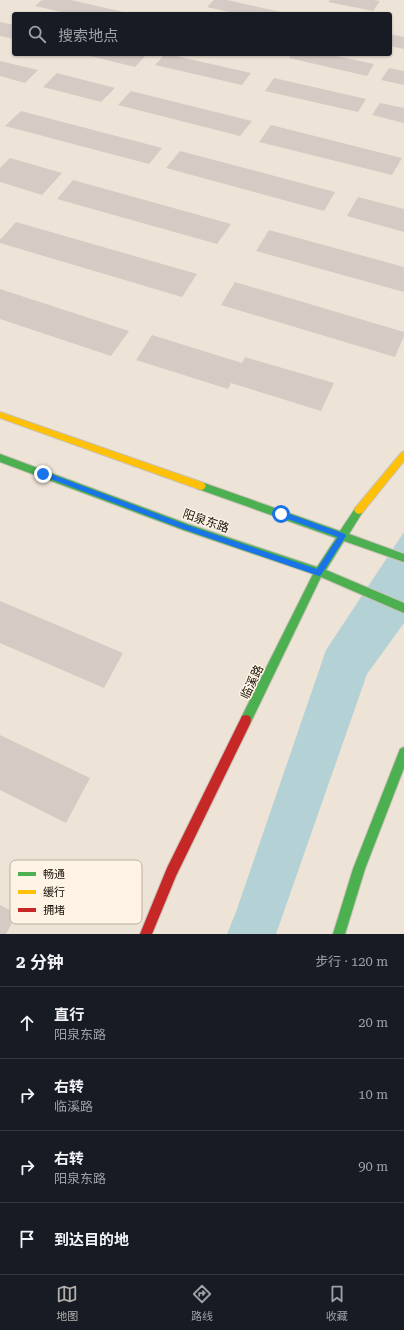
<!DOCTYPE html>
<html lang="zh">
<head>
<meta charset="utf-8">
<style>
  :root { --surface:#171b24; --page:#242831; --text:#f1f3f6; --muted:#9ea1a6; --line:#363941; --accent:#b1aeac }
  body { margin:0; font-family:"Roboto Serif","Noto Sans SC",serif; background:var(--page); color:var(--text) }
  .stop { position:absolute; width:12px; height:12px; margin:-9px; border:3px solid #1a73e8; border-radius:50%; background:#fff }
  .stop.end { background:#1a73e8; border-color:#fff; box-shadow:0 1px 4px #0008 }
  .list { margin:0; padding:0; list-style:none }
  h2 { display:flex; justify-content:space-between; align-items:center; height:52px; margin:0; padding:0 16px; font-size:17px }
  h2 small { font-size:13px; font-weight:400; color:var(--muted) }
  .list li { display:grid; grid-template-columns:26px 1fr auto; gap:12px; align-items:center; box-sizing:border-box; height:72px; padding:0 16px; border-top:1px solid var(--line) }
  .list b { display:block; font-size:15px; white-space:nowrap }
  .list p { margin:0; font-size:13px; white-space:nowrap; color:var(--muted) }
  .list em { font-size:13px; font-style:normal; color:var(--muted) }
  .icon { flex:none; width:22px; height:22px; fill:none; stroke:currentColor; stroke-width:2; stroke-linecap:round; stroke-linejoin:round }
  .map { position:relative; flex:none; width:404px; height:934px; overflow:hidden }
  .search { position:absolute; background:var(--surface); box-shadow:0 1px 3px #0004; left:12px; right:12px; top:12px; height:44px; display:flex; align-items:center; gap:10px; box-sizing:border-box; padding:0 14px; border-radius:4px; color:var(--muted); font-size:15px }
  .sheet { height:340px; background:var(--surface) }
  nav { display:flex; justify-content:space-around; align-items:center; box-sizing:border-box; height:56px; border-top:1px solid var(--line); background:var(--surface); font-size:11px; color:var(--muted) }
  nav a { display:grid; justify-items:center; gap:2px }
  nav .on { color:var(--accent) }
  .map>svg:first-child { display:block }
  .water { fill:#b4d2d5 }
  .building { fill:#d6cbc4 }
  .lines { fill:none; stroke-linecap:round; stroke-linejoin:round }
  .fast-casing { stroke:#c9c1b7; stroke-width:2 }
  .slow-casing { stroke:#c9c1b7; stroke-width:2 }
  .jam-casing { stroke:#c9c1b7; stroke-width:2 }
  .fast { fill:#4caf50; fill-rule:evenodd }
  .slow { fill:#ffc107; fill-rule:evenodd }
  .jam { fill:#c62828; fill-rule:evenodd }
  .route { fill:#1a73e8 }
  .labels { text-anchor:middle; stroke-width:3; stroke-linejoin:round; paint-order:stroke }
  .street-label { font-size:12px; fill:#171109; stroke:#fef3e4 }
  .key { fill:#fef3e4; stroke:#b9afa2; stroke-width:1 }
  .key-label { font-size:11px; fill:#171109 }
</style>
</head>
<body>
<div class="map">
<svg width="404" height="934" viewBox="0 0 404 934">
  <rect width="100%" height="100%" fill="#ede3d6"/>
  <!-- water -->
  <path class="water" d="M404 532V623L367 674 276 934H227L236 912 326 650Z"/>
  <!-- building -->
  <g class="building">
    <path d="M42 0H71L132 14H70L35 6Z"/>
    <path d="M214 0H227L290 14H238L207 7Z"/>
    <path d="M330 0H374L380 1 373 11 328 2Z"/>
    <path d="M0 22 14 25V39L0 36Z"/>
    <path d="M390 34 404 37V49L390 46Z"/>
    <path d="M82 54H147L135 67Z"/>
    <path d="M165 54H167L251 73 242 85 155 65Z"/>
    <path d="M292 54H327L374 64 367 76 289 58Z"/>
    <path d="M0 61 38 70 25 83 0 76Z"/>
    <path d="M389 68 404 71V85L381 80Z"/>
    <path d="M57 73 115 88 101 102 43 87Z"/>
    <path d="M274 78 366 99 358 112 265 91Z"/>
    <path d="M131 91 252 121 240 136 118 105Z"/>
    <path d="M380 103 404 108V123L372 115Z"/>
    <path d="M21 111 162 148 149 164 5 126Z"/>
    <path d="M271 125 402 158 392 175 259 142Z"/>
    <path d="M180 151 335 192 324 211 166 168Z"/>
    <path d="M10 158 62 173 42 195 0 182V168Z"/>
    <path d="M73 180 231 224 217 244 57 199Z"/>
    <path d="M358 197 404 209V232L347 216Z"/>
    <path d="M16 222 197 274 182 297 0 243V240Z"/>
    <path d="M269 230 404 267V292L256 251Z"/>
    <path d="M235 282 404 332V336L395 357 221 305Z"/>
    <path d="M0 289 129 331 111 356 0 319Z"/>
    <path d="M152 335 242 363 245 357 334 383 321 411 231 383 228 389 136 360Z"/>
    <path d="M0 601 123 653 104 688 0 643Z"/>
    <path d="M0 735 90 778 66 823 0 790Z"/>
    <path d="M0 905 17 914 6 934H0Z"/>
  </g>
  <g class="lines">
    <!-- fast casing -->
    <g class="fast-casing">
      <g id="fast">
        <path d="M0 454 188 524 317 567 336 538 198 489 196 486 198 483H204L340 531 356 507 359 506 362 507 364 510 362 513 349 534 404 554V562L344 541 326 570 404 603V613L321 577 250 724 246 725 242 724 241 720 242 716 313 574 183 530 0 462Z"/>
        <path d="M404 747V768L365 869 345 934H333L353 869 400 749Z"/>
      </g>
    </g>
    <!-- slow casing -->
    <g class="slow-casing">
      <g id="slow">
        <path d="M0 412 204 483 206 486 204 489 201 490 0 418Z"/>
        <path d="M404 451V461L362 513 359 514 356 513 354 510 356 507 401 453Z"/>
      </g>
    </g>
    <!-- jam casing -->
    <g class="jam-casing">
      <path id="jam" d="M246 715 250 716 251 720 250 724 176 876 152 934H140L167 868 242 716Z"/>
    </g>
    <!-- fast -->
    <use href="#fast" class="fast"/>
    <!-- slow -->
    <use href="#slow" class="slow"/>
    <!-- jam -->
    <use href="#jam" class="jam"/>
  </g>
  <!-- route -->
  <path class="route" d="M43 471 187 525 317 569 338 537 279 516V512H284L345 534 346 536 321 575 319 576 183 529 40 475V472Z"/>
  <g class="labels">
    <!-- street labels -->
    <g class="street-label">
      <text transform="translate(206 521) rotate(19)" y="4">阳泉东路</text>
      <text transform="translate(252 682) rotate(-64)" y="4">临溪路</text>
    </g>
  </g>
  <!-- legend -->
  <rect x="10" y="860" width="132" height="64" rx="6" class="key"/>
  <rect x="18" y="872" width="18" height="4" fill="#4caf50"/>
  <rect x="18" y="890" width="18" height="4" fill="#ffc107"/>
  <rect x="18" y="908" width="18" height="4" fill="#c62828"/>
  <g class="key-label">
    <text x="43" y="878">畅通</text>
    <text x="43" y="896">缓行</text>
    <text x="43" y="914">拥堵</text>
  </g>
</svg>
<div class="stop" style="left:281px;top:514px"></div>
<div class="stop end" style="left:43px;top:474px"></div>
<div class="search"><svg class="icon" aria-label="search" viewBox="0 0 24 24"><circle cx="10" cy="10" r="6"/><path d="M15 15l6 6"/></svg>搜索地点</div>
</div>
<section class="sheet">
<h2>2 分钟<small>步行 · 120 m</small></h2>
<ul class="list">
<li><svg class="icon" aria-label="ahead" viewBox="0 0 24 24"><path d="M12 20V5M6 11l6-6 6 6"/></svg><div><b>直行</b><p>阳泉东路</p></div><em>20 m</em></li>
<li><svg class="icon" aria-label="right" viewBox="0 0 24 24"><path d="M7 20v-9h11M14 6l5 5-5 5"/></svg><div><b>右转</b><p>临溪路</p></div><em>10 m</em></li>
<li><svg class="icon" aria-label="right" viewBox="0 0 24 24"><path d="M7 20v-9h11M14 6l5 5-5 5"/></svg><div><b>右转</b><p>阳泉东路</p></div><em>90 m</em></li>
<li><svg class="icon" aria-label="arrive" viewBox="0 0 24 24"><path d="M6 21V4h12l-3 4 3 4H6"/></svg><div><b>到达目的地</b></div></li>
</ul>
</section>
<nav>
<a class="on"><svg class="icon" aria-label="map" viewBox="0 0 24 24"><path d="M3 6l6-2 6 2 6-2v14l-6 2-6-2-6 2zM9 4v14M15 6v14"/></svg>地图</a>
<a><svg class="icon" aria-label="directions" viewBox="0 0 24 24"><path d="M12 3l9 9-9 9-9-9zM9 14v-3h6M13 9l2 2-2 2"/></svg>路线</a>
<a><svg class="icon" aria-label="saved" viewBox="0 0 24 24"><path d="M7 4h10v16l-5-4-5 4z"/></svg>收藏</a>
</nav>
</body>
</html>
